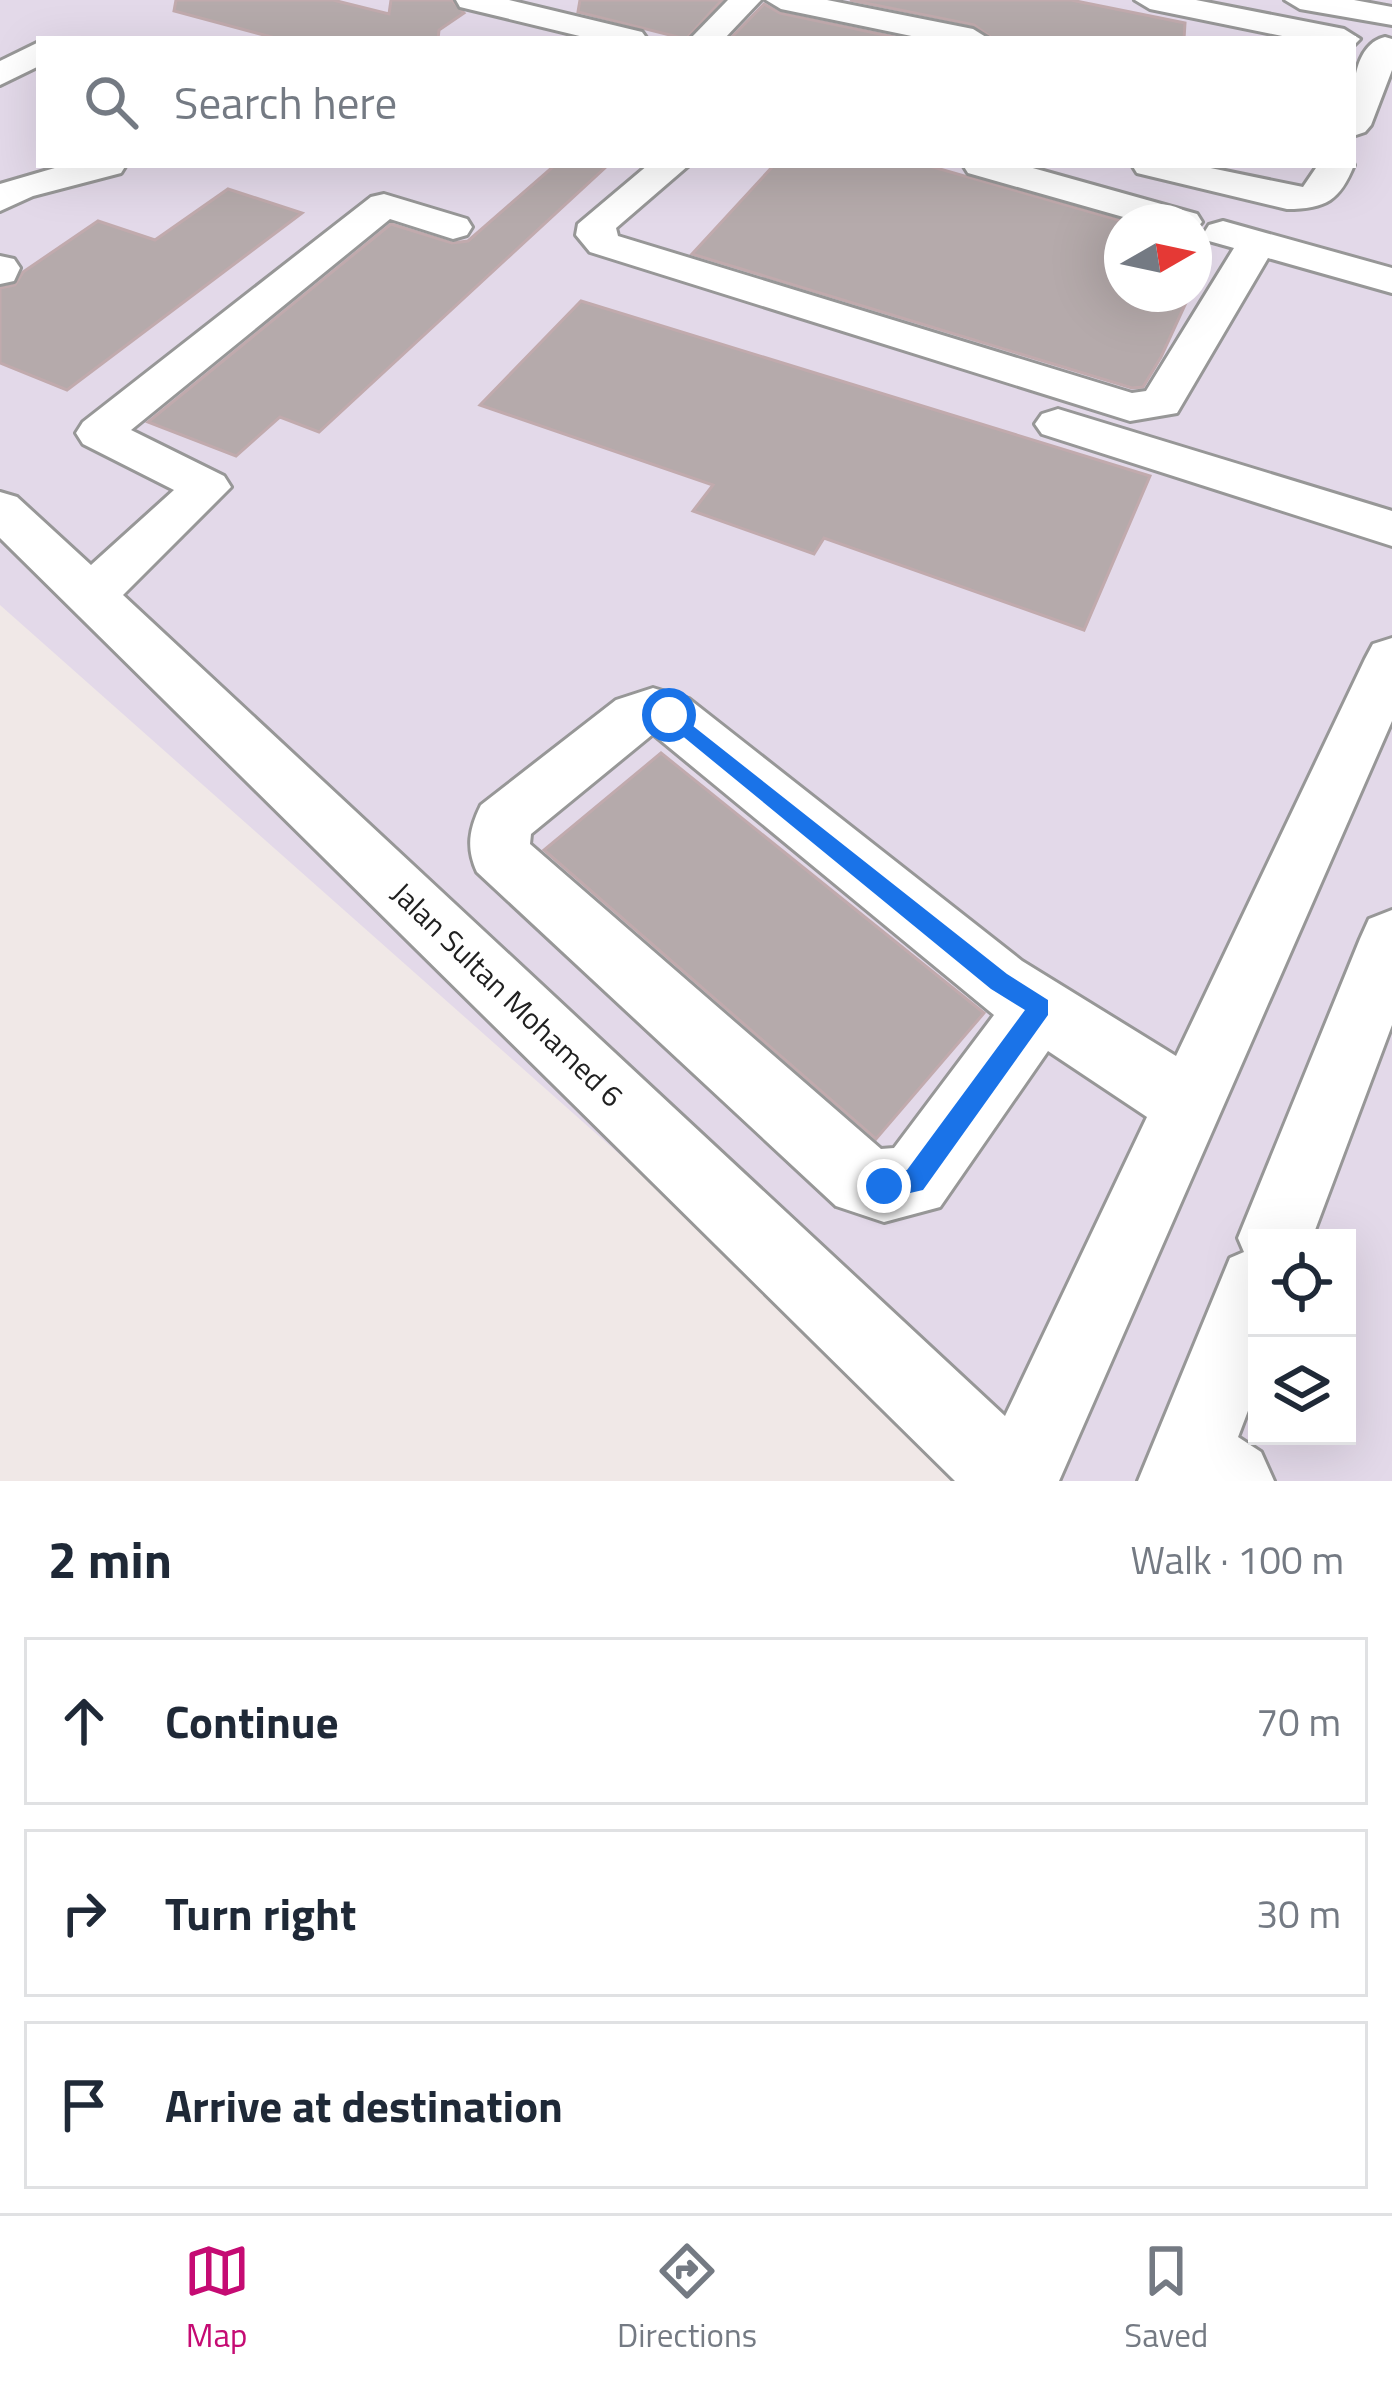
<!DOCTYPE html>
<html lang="en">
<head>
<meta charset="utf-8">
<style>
  :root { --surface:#fff; --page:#f2f2f3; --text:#1f2937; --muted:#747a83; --line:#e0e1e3; --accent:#c50b73 }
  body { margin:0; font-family:"Titillium Web",sans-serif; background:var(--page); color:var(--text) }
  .controls { position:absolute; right:36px; bottom:36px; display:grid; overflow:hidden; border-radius:0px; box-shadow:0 12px 48px #0002 }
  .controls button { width:108px; height:108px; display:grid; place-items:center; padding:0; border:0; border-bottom:3px solid var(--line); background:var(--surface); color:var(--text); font:60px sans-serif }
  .compass { position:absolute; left:1104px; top:204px; width:108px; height:108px; border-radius:50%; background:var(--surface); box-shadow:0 12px 48px #0002; rotate:81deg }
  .stop { position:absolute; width:36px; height:36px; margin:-27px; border:9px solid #1a73e8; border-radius:50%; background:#fff }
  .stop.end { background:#1a73e8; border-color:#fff; box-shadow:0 3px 12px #0008 }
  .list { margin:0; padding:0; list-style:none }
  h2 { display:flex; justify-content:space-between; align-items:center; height:156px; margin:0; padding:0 48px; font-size:51px }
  h2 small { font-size:39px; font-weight:400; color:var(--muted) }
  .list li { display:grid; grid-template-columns:78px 1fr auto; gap:36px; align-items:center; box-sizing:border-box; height:168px; margin:0 24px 24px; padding:0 24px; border:3px solid var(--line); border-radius:0px }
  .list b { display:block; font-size:45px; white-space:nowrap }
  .list em { font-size:39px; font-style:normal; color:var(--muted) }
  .icon { flex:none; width:66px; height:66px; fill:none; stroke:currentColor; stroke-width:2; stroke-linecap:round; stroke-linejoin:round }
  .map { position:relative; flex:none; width:1392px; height:1481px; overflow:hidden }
  .search { position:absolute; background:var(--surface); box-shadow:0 12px 48px #0002; left:36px; right:36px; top:36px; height:132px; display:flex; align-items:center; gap:30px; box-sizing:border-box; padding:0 42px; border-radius:0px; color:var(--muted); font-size:45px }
  .sheet { height:732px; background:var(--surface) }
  nav { display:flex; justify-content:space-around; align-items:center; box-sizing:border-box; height:168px; border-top:3px solid var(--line); background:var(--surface); font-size:33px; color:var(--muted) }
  nav a { display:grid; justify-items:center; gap:6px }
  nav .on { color:var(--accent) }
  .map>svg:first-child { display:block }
  .industrial { fill:#e3d9e9; fill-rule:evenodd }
  .building { fill:#b5aaab; stroke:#c1aaad; stroke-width:3 }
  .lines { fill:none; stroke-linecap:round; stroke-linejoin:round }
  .minor-casing { stroke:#979797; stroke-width:6 }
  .minor { fill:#fff; fill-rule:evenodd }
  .route { fill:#1a73e8 }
  .labels { text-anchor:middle; stroke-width:10; stroke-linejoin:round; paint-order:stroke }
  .street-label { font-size:30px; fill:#202020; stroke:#fff }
</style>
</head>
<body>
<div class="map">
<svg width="1392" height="1481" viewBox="0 0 1392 1481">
  <rect width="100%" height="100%" fill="#f0e8e7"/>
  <!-- industrial -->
  <path class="industrial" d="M0 0H1392V1481H988L0 605ZM39 39H1353V165H39ZM1122 222H1194V294H1122ZM1257 1238H1347V1436H1257Z"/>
  <!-- building -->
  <g class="building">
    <path d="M176 0H333L389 14 391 0H452L464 13 439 30 438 39H279L174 11Z"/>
    <path d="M580 0H722L686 39 578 12Z"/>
    <path d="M850 0H1071L1185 23 1184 39H993L974 25Z"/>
    <path d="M764 4 780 13 904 39H730Z"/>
    <path d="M555 165H608L319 432 280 417 236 456 148 422 391 224 452 243 468 241Z"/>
    <path d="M774 165H926L1122 221V294H1190L1161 357 1143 387 1132 388 692 254Z"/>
    <path d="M228 189 302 213 67 390 0 363V288L15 285 23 272 98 221 155 240Z"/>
    <path d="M581 301 1150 476 1084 630 824 538 814 554 693 511 713 485 480 405Z"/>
    <path d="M661 753 984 1013 876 1139 544 850Z"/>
  </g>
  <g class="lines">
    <!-- minor casing -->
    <g class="minor-casing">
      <g id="minor">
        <path d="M456 0H509L642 32 647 39H592L460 7Z"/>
        <path d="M728 0H761L724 39H690Z"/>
        <path d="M766 0H827L973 29 989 39H926L781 9Z"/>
        <path d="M1135 0H1196L1344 29 1360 39 1353 46V39H1297L1150 9Z"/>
        <path d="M1285 0H1354L1392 7V25L1300 9Z"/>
        <path d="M1385 37 1392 39V70L1371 125 1365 132 1353 136C1353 106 1348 46 1385 37Z"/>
        <path d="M39 42V66L0 85V61Z"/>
        <path d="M1353 163 1354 165C1340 200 1326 209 1287 209L1137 173 1132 165H1196L1303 187 1318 165Z"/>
        <path d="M65 165H126L121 173 33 196 0 211V184Z"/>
        <path d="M648 165H689L616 228 618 236 1132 393 1146 391 1234 248 1209 241 1204 233 1209 225 1223 221 1392 268V293L1268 258 1177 413 1130 421 590 252 576 235 578 224Z"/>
        <path d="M963 165H1022L1197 214 1202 222 1194 231V222H1141L968 173Z"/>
        <path d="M384 194 467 219 472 227 467 235 453 239 390 219 131 430 224 476 231 487 123 595 1005 1416 1147 1117 1048 1051 940 1207 884 1222 836 1206 477 872C466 848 469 829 481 805L616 700 653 688 689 699 1022 961 1176 1056 1365 659 1373 644 1392 638V721L1059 1481H955L0 538V492L17 497 91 565 174 490 83 444 76 433 83 422 371 197ZM653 734 994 1015 894 1148 881 1149 530 844 531 834Z"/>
        <path d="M0 256 14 259 20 268 14 281 0 284Z"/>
        <path d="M1058 409 1392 511V546L1042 434 1035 424 1042 414Z"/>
        <path d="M1392 910V1025L1312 1238H1257V1387L1238 1437 1261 1452 1274 1481H1138L1230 1258 1244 1252 1238 1238 1360 939 1369 919Z"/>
      </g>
    </g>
    <!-- minor -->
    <use href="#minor" class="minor"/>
  </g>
  <!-- route -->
  <path class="route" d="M669 707 1007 974 1048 1000V1015L923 1190 884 1199 875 1195 871 1186 875 1177 907 1170 1025 1010 991 989 663 720V710Z"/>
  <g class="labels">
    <!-- street labels -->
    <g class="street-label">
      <text transform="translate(507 995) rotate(44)" y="10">Jalan Sultan Mohamed 6</text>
    </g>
  </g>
</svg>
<div class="controls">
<button><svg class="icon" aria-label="locate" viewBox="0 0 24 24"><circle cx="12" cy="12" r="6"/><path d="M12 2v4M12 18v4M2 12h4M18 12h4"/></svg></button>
<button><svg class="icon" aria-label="layers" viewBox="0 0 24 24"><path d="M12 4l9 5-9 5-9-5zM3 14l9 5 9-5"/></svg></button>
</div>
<svg class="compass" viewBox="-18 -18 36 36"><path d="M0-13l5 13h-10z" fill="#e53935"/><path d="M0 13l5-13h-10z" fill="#747a83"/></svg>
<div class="stop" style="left:669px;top:715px"></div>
<div class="stop end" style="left:884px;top:1186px"></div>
<div class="search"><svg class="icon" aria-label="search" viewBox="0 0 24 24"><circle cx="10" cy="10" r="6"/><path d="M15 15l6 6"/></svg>Search here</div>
</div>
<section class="sheet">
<h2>2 min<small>Walk · 100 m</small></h2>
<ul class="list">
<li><svg class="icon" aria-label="ahead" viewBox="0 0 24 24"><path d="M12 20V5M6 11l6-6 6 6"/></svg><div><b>Continue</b></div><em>70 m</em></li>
<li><svg class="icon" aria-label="right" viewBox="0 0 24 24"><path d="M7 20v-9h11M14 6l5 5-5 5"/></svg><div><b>Turn right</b></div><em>30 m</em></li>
<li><svg class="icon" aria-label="arrive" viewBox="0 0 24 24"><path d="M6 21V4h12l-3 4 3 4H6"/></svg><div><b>Arrive at destination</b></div></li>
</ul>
</section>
<nav>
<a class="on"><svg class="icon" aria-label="map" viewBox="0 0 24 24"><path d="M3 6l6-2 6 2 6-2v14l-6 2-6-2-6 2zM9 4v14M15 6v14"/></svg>Map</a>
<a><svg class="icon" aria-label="directions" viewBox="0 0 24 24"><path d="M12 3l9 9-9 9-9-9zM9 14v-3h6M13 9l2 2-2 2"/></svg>Directions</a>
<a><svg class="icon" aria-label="saved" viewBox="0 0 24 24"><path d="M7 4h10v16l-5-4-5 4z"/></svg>Saved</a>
</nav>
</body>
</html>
